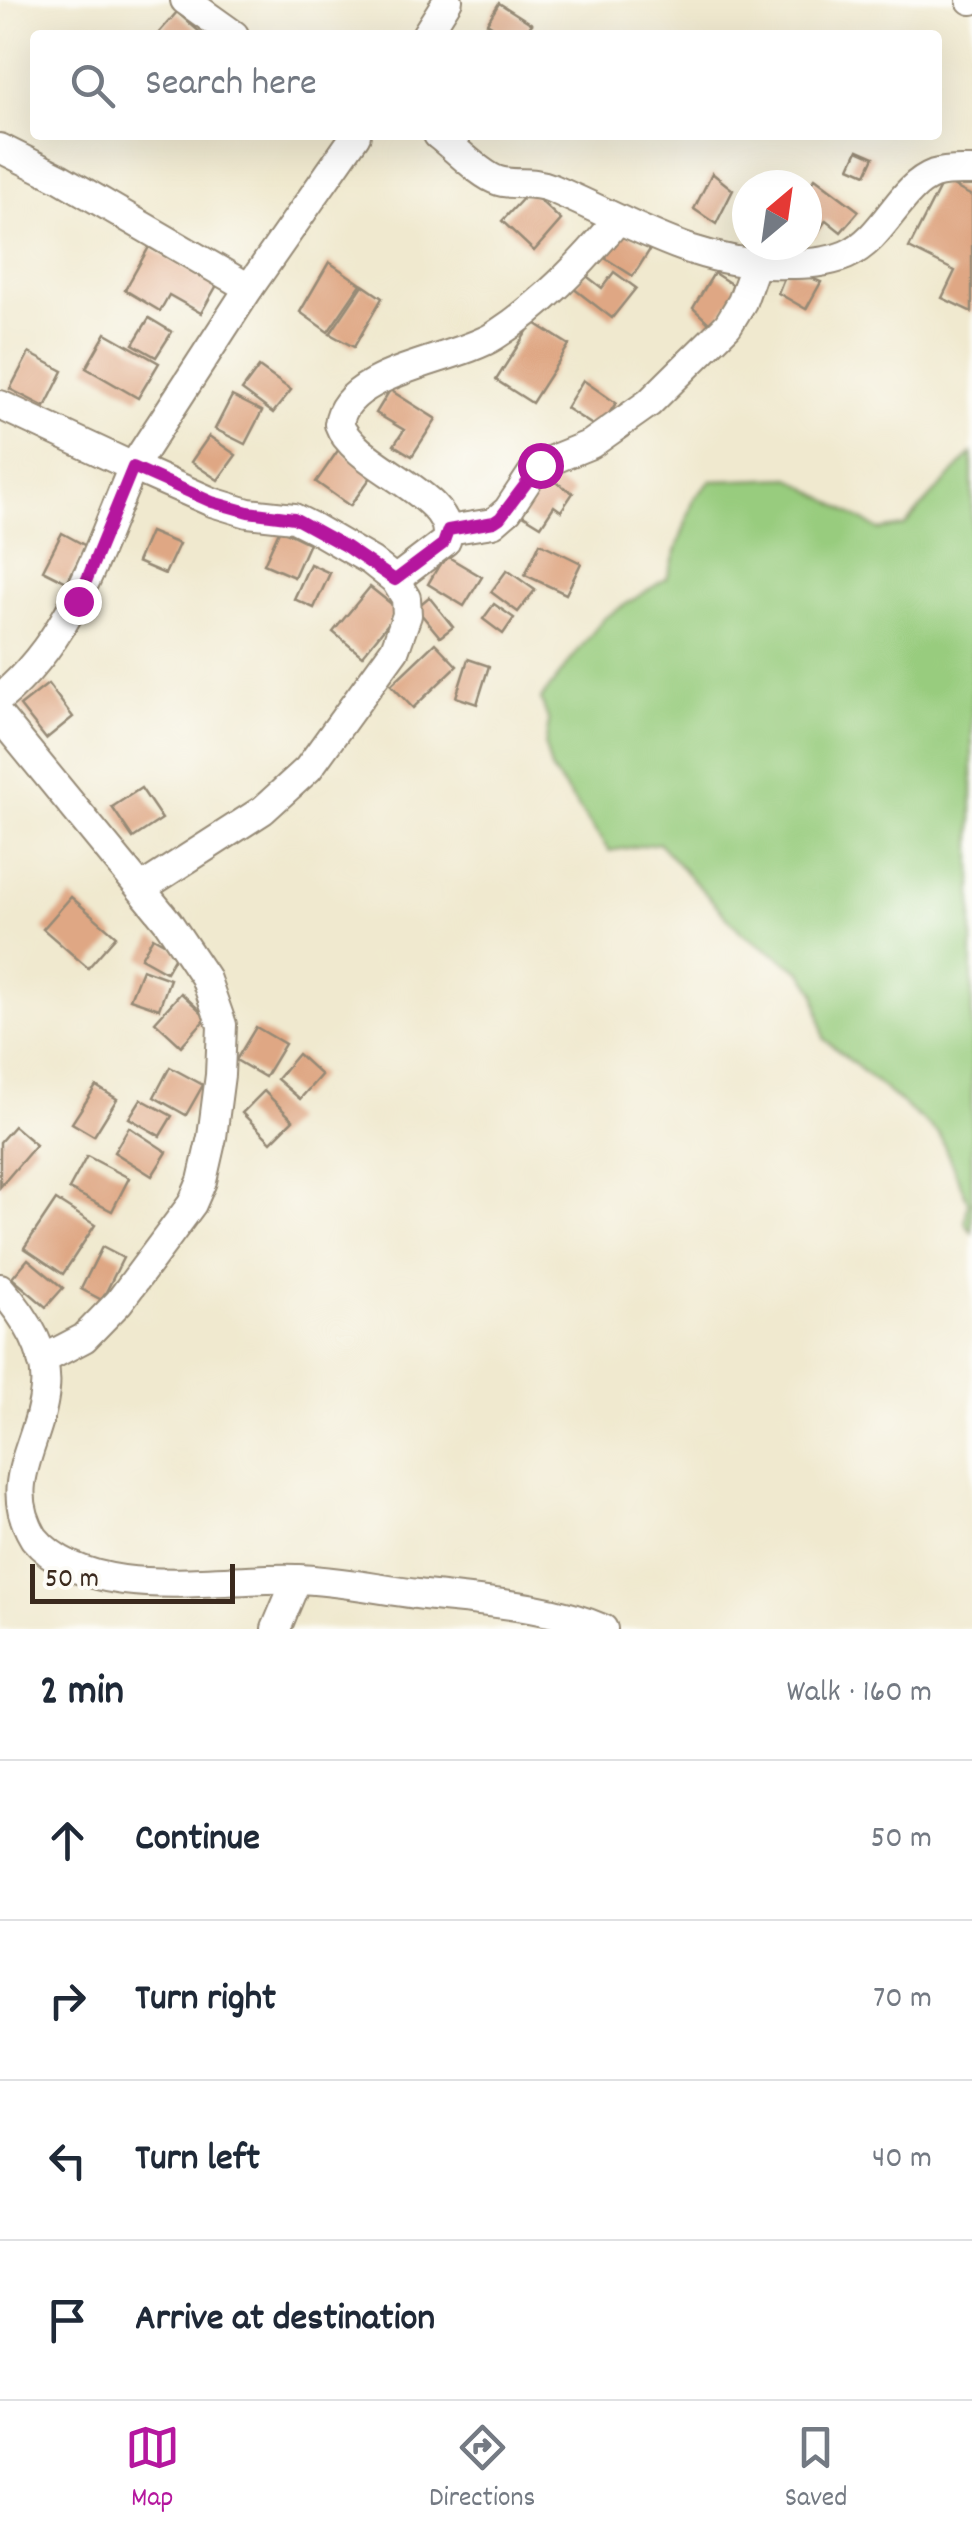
<!DOCTYPE html>
<html lang="en">
<head>
<meta charset="utf-8">
<style>
  :root { --surface:#fff; --page:#f2f2f3; --text:#1f2937; --muted:#747a83; --line:#e0e1e3; --accent:#b5179e }
  body { margin:0; font-family:Dekko,sans-serif; background:var(--page); color:var(--text) }
  .compass { position:absolute; left:732px; top:170px; width:90px; height:90px; border-radius:50%; background:var(--surface); box-shadow:0 10px 40px #0002; rotate:29deg }
  .scale { position:absolute; left:30px; bottom:25px; width:205px; box-sizing:border-box; padding-left:10px; border:5px solid #3b2a1e; border-top:0; font-size:28px; line-height:35px; white-space:nowrap; color:#3b2a1e; -webkit-text-stroke:8px #fdfcf7; paint-order:stroke }
  .stop { position:absolute; width:30px; height:30px; margin:-22px; border:8px solid #b5179e; border-radius:50%; background:#fff }
  .stop.end { background:#b5179e; border-color:#fff; box-shadow:0 2px 10px #0008 }
  .list { margin:0; padding:0; list-style:none }
  h2 { display:flex; justify-content:space-between; align-items:center; height:130px; margin:0; padding:0 40px; font-size:42px }
  h2 small { font-size:32px; font-weight:400; color:var(--muted) }
  .list li { display:grid; grid-template-columns:65px 1fr auto; gap:30px; align-items:center; box-sizing:border-box; height:160px; padding:0 40px; border-top:2px solid var(--line) }
  .list b { display:block; font-size:38px; white-space:nowrap }
  .list em { font-size:32px; font-style:normal; color:var(--muted) }
  .icon { flex:none; width:55px; height:55px; fill:none; stroke:currentColor; stroke-width:2; stroke-linecap:round; stroke-linejoin:round }
  .map { position:relative; flex:none; width:972px; height:1629px; overflow:hidden }
  .search { position:absolute; background:var(--surface); box-shadow:0 10px 40px #0002; left:30px; right:30px; top:30px; height:110px; display:flex; align-items:center; gap:25px; box-sizing:border-box; padding:0 35px; border-radius:10px; color:var(--muted); font-size:38px }
  .sheet { height:770px; background:var(--surface) }
  nav { display:flex; justify-content:space-around; align-items:center; box-sizing:border-box; height:140px; border-top:2px solid var(--line); background:var(--surface); font-size:28px; color:var(--muted) }
  nav a { display:grid; justify-items:center; gap:5px }
  nav .on { color:var(--accent) }
  .map>svg:first-child { display:block }
  .green { fill:#98cc7e; stroke:#6a7b4e; stroke-width:2.5 }
  .building { fill:#dfa784 }
  .lines { fill:none; stroke-linecap:round; stroke-linejoin:round }
  .street-casing { stroke:#968a76; stroke-width:32 }
  .street { stroke:#fff; stroke-width:28 }
  .route { stroke:#b5179e; stroke-width:12 }
</style>
</head>
<body>
<div class="map">
<svg width="972" height="1629" viewBox="0 0 972 1629">
  <rect width="100%" height="100%" fill="#fdfcf7"/>
  <filter id="ink" filterUnits="userSpaceOnUse"><feTurbulence type="fractalNoise" baseFrequency=".01" numOctaves="2"/><feDisplacementMap in="SourceGraphic" scale="20" xChannelSelector="R" yChannelSelector="G"/><feConvolveMatrix kernelMatrix="1 2 1 2 8 2 1 2 1" color-interpolation-filters="sRGB"/></filter>
  <filter id="wash" filterUnits="userSpaceOnUse"><feTurbulence type="fractalNoise" baseFrequency=".0048" numOctaves="4" result="noise"/><feDisplacementMap in="SourceGraphic" scale="40" xChannelSelector="R" yChannelSelector="G"/><feGaussianBlur stdDeviation="2.25" result="paint"/><feColorMatrix in="noise" values="0 0 0 0 0 0 0 0 0 0 0 0 0 0 0 0 0 1.4 0 .05"/><feComposite in="paint" operator="in"/></filter>
  <g filter="url(#wash)">
    <rect width="100%" height="100%" fill="#f0e9cf"/>
    <!-- green -->
    <path class="green" d="M972 453V1232L965 1223 968 1202 939 1134 824 1039 815 992 802 972 742 933 659 843 609 851 551 769 545 746 549 722 541 699 603 619 667 578 694 499 711 481 790 478 879 530 904 526Z"/>
    <g id="blocks">
      <!-- building -->
      <g class="building">
        <path d="M499 3 532 24 523 35H506L487 23Z"/>
        <path d="M177 12 203 35H157Z"/>
        <path d="M858 150 874 157 866 174 850 167Z"/>
        <path d="M712 173 733 190 716 224 694 209Z"/>
        <path d="M815 178 859 211 841 232 826 220 815 237 807 232V189Z"/>
        <path d="M943 181 972 196V312L942 298 955 271 909 248Z"/>
        <path d="M530 191 561 220 534 251 502 221Z"/>
        <path d="M622 231 651 248 633 276 605 258Z"/>
        <path d="M149 247 217 285 201 313 169 295 160 311 125 290Z"/>
        <path d="M329 262 361 284 328 332 300 312Z"/>
        <path d="M788 268 821 282 806 309 778 293Z"/>
        <path d="M614 272 636 288 612 318 573 288 584 274 602 288Z"/>
        <path d="M714 273 739 289 712 326 693 308Z"/>
        <path d="M363 285 382 298 354 347 330 334Z"/>
        <path d="M149 318 172 332 156 357 133 344Z"/>
        <path d="M533 322 569 345 532 403 496 380Z"/>
        <path d="M106 333 159 363 138 398 86 368Z"/>
        <path d="M29 353 63 371 45 407 10 389Z"/>
        <path d="M259 367 291 390 273 413 242 390Z"/>
        <path d="M583 380 616 403 599 429 566 408Z"/>
        <path d="M390 390 436 419 412 456 394 445 404 430 376 413Z"/>
        <path d="M232 396 262 411 245 444 215 429Z"/>
        <path d="M209 436 236 455 218 480 191 462Z"/>
        <path d="M339 449 374 473 350 506 316 482Z"/>
        <path d="M539 472 573 493 561 511 554 506 541 526 515 510Z"/>
        <path d="M280 529 309 543 294 577 264 564Z"/>
        <path d="M150 532 179 544 165 574 137 562Z"/>
        <path d="M62 533 86 546 67 582 43 570Z"/>
        <path d="M540 543 581 563 566 594 525 575Z"/>
        <path d="M445 555 482 577 464 606 428 584Z"/>
        <path d="M310 564 330 573 314 608 294 599Z"/>
        <path d="M507 570 535 590 518 612 491 592Z"/>
        <path d="M370 587 399 610 362 656 333 632Z"/>
        <path d="M429 597 453 627 440 637 416 608Z"/>
        <path d="M494 604 514 618 503 634 483 619Z"/>
        <path d="M435 643 457 666 413 708 391 685Z"/>
        <path d="M468 659 489 666 477 704 456 697Z"/>
        <path d="M48 684 73 717 46 739 20 706Z"/>
        <path d="M141 788 162 819 133 838 112 807Z"/>
        <path d="M71 897 116 936 88 968 43 929Z"/>
        <path d="M153 937 178 951 166 972 141 958Z"/>
        <path d="M142 969 170 979 159 1009 130 999Z"/>
        <path d="M181 993 207 1017 181 1046 155 1022Z"/>
        <path d="M256 1027 285 1044 265 1077 236 1060Z"/>
        <path d="M298 1054 321 1075 300 1099 277 1079Z"/>
        <path d="M170 1067 203 1085 186 1115 154 1097Z"/>
        <path d="M96 1086 117 1099 94 1136 72 1123Z"/>
        <path d="M264 1091 293 1120 271 1142 242 1113Z"/>
        <path d="M141 1099 172 1116 160 1136 129 1118Z"/>
        <path d="M14 1126 36 1145 0 1187V1142Z"/>
        <path d="M129 1127 167 1152 152 1176 114 1152Z"/>
        <path d="M87 1156 129 1178 112 1211 69 1189Z"/>
        <path d="M56 1200 95 1225 63 1274 24 1248Z"/>
        <path d="M102 1247 123 1258 102 1300 81 1289Z"/>
        <path d="M28 1259 63 1288 46 1307 12 1278Z"/>
      </g>
    </g>
  </g>
  <g filter="url(#ink)">
    <use href="#blocks" fill-opacity="0" stroke="#968a76" stroke-width="2.5"/>
    <g class="lines">
      <!-- street casing -->
      <g class="street-casing">
        <g id="street">
          <path d="M185 0 234 35"/>
          <path d="M971 0H972"/>
          <path d="M426 35 448 0"/>
          <path d="M438 135C454 147 481 176 499 181 516 186 533 180 551 188 629 221 698 268 786 264 806 264 827 263 846 255 885 238 899 187 934 174 946 170 960 171 972 171"/>
          <path d="M0 148 60 178 249 288"/>
          <path d="M0 405 133 467 249 288 356 135"/>
          <path d="M448 530 493 523 508 510 537 466 591 444 649 403 728 325 742 302 755 266"/>
          <path d="M395 580 446 541C459 495 354 468 339 424 345 371 455 361 494 336 542 305 580 265 617 221"/>
          <path d="M0 698C74 636 96 552 133 467L212 502 248 513 294 518 314 528 371 561 395 580 406 598 407 615 395 649 308 769 263 810 142 888"/>
          <path d="M0 717 168 922 205 977 222 1025 220 1075 212 1137 202 1181 192 1204 119 1302 84 1338 42 1360"/>
          <path d="M0 1288C23 1314 49 1352 45 1389 40 1446 0 1482 34 1538 89 1605 221 1576 296 1579 336 1580 377 1589 417 1594 478 1602 546 1604 603 1629"/>
          <path d="M276 1629 297 1579"/>
        </g>
      </g>
      <!-- street -->
      <use href="#street" class="street"/>
    </g>
  </g>
  <g class="lines" filter="url(#ink)">
    <!-- route -->
    <path class="route" d="M78 601 133 467 212 502 248 512 294 518 345 546 395 580 443 544 448 530 494 522 500 518 540 465"/>
  </g>
</svg>
<svg class="compass" viewBox="-18 -18 36 36"><path d="M0-13l5 13h-10z" fill="#e53935"/><path d="M0 13l5-13h-10z" fill="#747a83"/></svg>
<div class="scale">50 m</div>
<div class="stop" style="left:540px;top:465px"></div>
<div class="stop end" style="left:78px;top:601px"></div>
<div class="search"><svg class="icon" aria-label="search" viewBox="0 0 24 24"><circle cx="10" cy="10" r="6"/><path d="M15 15l6 6"/></svg>Search here</div>
</div>
<section class="sheet">
<h2>2 min<small>Walk · 160 m</small></h2>
<ul class="list">
<li><svg class="icon" aria-label="ahead" viewBox="0 0 24 24"><path d="M12 20V5M6 11l6-6 6 6"/></svg><div><b>Continue</b></div><em>50 m</em></li>
<li><svg class="icon" aria-label="right" viewBox="0 0 24 24"><path d="M7 20v-9h11M14 6l5 5-5 5"/></svg><div><b>Turn right</b></div><em>70 m</em></li>
<li><svg class="icon" aria-label="left" viewBox="0 0 24 24"><path d="M17 20v-9H6M10 6l-5 5 5 5"/></svg><div><b>Turn left</b></div><em>40 m</em></li>
<li><svg class="icon" aria-label="arrive" viewBox="0 0 24 24"><path d="M6 21V4h12l-3 4 3 4H6"/></svg><div><b>Arrive at destination</b></div></li>
</ul>
</section>
<nav>
<a class="on"><svg class="icon" aria-label="map" viewBox="0 0 24 24"><path d="M3 6l6-2 6 2 6-2v14l-6 2-6-2-6 2zM9 4v14M15 6v14"/></svg>Map</a>
<a><svg class="icon" aria-label="directions" viewBox="0 0 24 24"><path d="M12 3l9 9-9 9-9-9zM9 14v-3h6M13 9l2 2-2 2"/></svg>Directions</a>
<a><svg class="icon" aria-label="saved" viewBox="0 0 24 24"><path d="M7 4h10v16l-5-4-5 4z"/></svg>Saved</a>
</nav>
</body>
</html>
